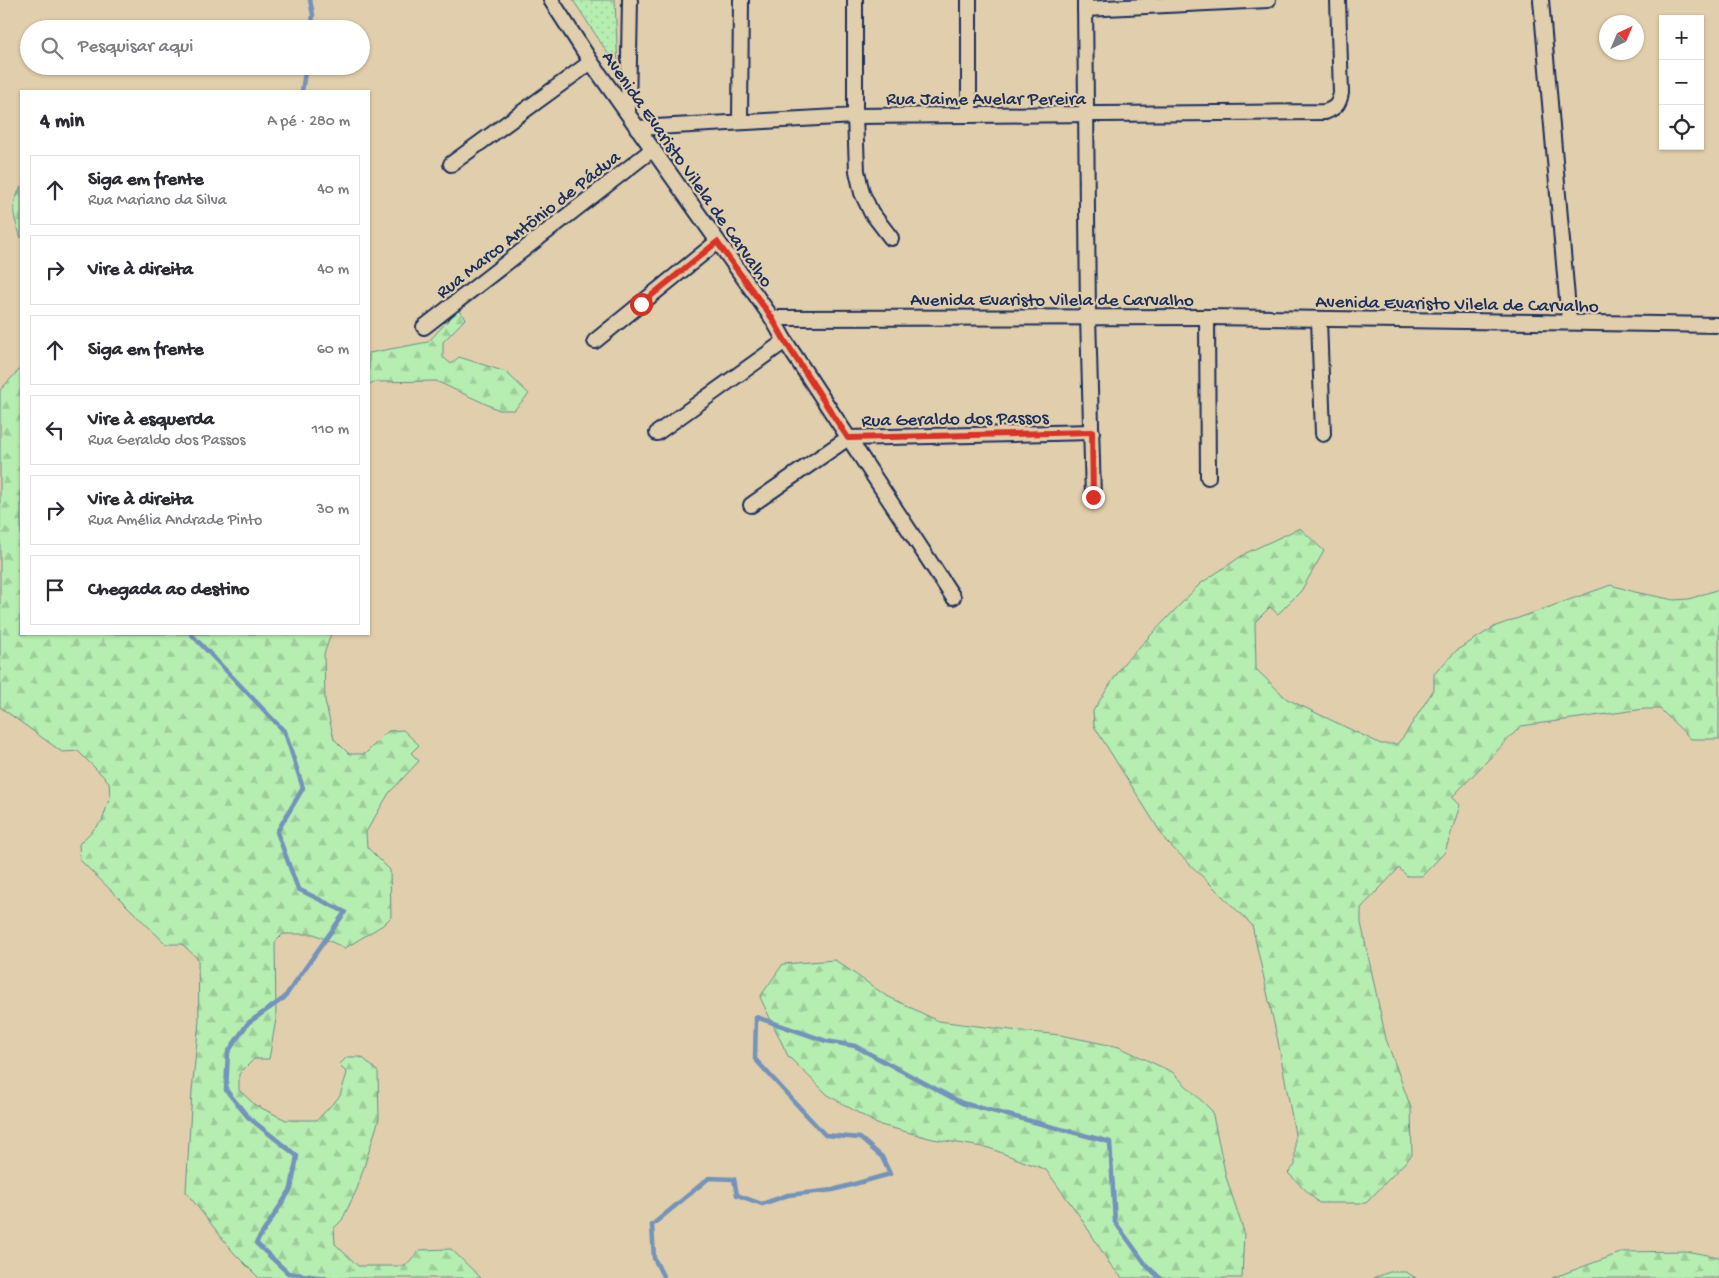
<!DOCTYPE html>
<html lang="pt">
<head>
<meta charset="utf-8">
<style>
  :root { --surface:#fff; --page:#f2f2f3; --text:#2b2b33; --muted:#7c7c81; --line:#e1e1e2 }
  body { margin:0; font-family:"Gochi Hand",sans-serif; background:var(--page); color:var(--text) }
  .controls { position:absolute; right:15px; top:15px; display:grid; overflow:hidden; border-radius:0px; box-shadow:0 1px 4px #0004 }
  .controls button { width:45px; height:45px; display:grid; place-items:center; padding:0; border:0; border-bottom:1px solid var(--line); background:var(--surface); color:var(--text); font:25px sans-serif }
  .compass { position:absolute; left:1599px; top:15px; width:45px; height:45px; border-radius:50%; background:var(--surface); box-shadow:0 1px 4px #0004; rotate:44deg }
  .stop { position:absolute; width:15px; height:15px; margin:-11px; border:4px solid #d93025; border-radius:50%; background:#fff }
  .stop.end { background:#d93025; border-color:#fff; box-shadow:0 1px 5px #0008 }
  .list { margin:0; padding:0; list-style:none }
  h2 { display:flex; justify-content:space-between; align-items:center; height:65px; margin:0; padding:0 20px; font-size:21px }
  h2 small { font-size:16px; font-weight:400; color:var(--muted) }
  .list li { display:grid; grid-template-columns:32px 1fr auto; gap:15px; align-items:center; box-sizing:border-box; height:70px; margin:0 10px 10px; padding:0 10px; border:1px solid var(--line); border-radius:0px }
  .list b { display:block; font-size:19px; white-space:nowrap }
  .list p { margin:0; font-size:16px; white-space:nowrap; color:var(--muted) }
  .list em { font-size:16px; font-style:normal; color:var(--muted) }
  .icon { flex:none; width:28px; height:28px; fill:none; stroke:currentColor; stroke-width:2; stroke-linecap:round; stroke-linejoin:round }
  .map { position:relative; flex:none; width:1719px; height:1278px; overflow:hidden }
  .search { position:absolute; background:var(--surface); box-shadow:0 1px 4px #0004; left:20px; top:20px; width:350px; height:55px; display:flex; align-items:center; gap:12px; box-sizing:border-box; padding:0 18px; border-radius:28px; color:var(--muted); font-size:19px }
  .panel { position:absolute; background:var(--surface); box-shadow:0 1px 4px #0004; left:20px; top:90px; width:350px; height:545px; border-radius:0px }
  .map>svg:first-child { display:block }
  .forest { fill:url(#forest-firs); stroke:#688e87 }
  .park { fill:url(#park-dots); stroke:#688e87 }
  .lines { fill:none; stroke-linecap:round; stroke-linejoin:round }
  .stream { stroke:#7393ba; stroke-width:4.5 }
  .minor-casing { stroke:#1b2f5e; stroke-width:18 }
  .minor { stroke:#e1ceac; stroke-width:14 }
  .route { stroke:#d93025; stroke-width:6 }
  .labels { text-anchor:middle; stroke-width:4.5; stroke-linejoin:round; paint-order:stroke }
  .street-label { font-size:19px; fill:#1b2f5e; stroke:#e1ceac }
</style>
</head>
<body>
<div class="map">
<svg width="1719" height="1278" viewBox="0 0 1719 1278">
  <defs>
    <pattern id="forest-firs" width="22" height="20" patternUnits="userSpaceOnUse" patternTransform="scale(1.25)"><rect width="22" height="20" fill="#b6edb0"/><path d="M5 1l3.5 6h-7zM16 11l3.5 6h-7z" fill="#9ccc9a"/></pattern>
    <pattern id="park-dots" width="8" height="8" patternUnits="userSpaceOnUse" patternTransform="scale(1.25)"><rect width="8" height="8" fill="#b6edb0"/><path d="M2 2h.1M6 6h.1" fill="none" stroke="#9ccc9a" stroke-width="1.8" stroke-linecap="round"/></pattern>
  </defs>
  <rect width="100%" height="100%" fill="#e1ceac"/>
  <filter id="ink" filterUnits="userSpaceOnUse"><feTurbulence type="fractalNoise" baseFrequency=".02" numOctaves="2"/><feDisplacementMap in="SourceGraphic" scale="10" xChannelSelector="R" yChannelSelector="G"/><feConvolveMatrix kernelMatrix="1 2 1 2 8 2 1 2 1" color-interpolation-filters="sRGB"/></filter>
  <g filter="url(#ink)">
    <!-- forest -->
    <g class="forest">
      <path d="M21 186V238C13 214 10 210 21 186Z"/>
      <path d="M458 310 466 318 443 342V357L451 364 459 357 506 372 529 394 514 410H499L436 381 374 382 369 384V353L428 342Z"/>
      <path d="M21 368V634H331L324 654 325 701 334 739 349 754H365L388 731 403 730 419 745 411 753 419 761 389 793 366 832 367 847 390 870 391 917 383 925 345 948 314 934H283L275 942 276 1019 269 1059H254L239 1074V1090L255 1105 286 1120H317L340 1096 347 1073 339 1065 347 1057H362L378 1072 379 1119 357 1189 342 1220 334 1228 335 1244 358 1266H405L420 1250 451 1249 481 1278H259L234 1253 186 1192 192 1091 199 1021 198 959 182 944H166L80 860 79 844 102 821 110 797 109 782 78 751 62 752 0 707V390Z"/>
      <path d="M1300 528 1324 551 1301 591 1278 614 1270 607 1255 622 1256 669 1287 699 1381 744H1397L1404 736 1434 689V674L1457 650 1496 626 1611 585 1635 592 1674 600 1689 599 1719 589V739H1691L1660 709H1644L1521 726 1452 797 1460 805 1445 852 1422 876H1407L1399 868 1361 908V923L1386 1039 1411 1108 1412 1155 1366 1203H1319L1288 1173 1295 1165V1134L1278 1041 1252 925 1166 841 1094 726 1093 711 1124 663 1200 584 1246 553Z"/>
      <path d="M835 960 885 995 938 1021 1001 1029 1060 1035 1119 1047 1172 1072 1212 1111 1226 1177 1244 1232 1242 1278H1122L1110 1264 1079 1215 1046 1170 989 1148 933 1139 877 1124 828 1095 788 1056 760 997 783 964Z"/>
      <path d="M1685 1251 1719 1257V1278H1552L1623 1252Z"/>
      <path d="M1390 1272H1406L1416 1278H1373Z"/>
    </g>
    <!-- park -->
    <path class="park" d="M573 0H615L618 69Z"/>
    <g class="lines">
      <!-- stream -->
      <g class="stream">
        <path d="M310 0 313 15 311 29"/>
        <path d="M302 91 306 66"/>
        <path d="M191 634 285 732 303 788 277 832 298 889 345 912 284 998 248 1023 228 1052 226 1090 248 1117 297 1156 291 1189 256 1243 288 1273 325 1278"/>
        <path d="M664 1278 654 1258 652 1225 709 1178 734 1179 737 1195 762 1204 788 1195 833 1190 890 1174 882 1157 860 1138 825 1135 755 1059 756 1017 826 1041 855 1046 962 1103 1110 1142 1115 1222 1147 1266 1160 1278"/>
      </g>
      <!-- minor casing -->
      <g class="minor-casing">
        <g id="minor">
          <path d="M551 0 591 62 772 318 785 341 953 597"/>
          <path d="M855 0V116L857 171 862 193 871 212 891 238"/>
          <path d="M1085 0 1088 316 1093 497"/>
          <path d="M1541 0 1569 321"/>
          <path d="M1085 9 1268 0"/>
          <path d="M628 113 630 0"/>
          <path d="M969 115V0"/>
          <path d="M740 121 741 0"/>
          <path d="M637 128 855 116 1325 112C1336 108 1339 104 1341 93L1338 0"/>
          <path d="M451 164 591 62"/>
          <path d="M1207 317 1208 477"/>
          <path d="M772 318 1207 317 1719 325"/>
          <path d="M1319 319 1323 434"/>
          <path d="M424 327 653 149"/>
          <path d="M595 341 717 242"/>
          <path d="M657 433 785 341"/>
          <path d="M751 505 848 438 1092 432"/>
        </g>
      </g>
      <!-- minor -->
      <use href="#minor" class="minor"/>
    </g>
  </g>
  <g class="lines" filter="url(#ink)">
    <!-- route -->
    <path class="route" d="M641 304 717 242 772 318 785 341 848 438 1092 432 1093 497"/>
  </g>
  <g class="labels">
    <!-- street labels -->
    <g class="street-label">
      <text x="986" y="104">Rua Jaime Avelar Pereira</text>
      <text transform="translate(689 168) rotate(55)" y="7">Avenida Evaristo Vilela de Carvalho</text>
      <text transform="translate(527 223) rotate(-38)" y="7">Rua Marco Antônio de Pádua</text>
      <text x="1052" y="305">Avenida Evaristo Vilela de Carvalho</text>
      <text transform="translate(1457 302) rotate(1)" y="7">Avenida Evaristo Vilela de Carvalho</text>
      <text transform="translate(955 417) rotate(-1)" y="7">Rua Geraldo dos Passos</text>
    </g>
  </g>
</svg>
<div class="controls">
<button>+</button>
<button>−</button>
<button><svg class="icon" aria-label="locate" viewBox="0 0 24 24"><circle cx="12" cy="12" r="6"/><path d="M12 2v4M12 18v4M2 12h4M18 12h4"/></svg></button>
</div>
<svg class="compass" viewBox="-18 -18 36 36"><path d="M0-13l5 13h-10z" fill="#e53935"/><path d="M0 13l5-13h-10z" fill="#7c7c81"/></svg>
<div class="stop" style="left:641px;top:304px"></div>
<div class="stop end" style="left:1093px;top:497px"></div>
<div class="search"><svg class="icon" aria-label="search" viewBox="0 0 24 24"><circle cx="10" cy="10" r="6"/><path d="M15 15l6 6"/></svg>Pesquisar aqui</div>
<section class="panel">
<h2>4 min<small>A pé · 280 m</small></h2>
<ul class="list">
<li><svg class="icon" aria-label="ahead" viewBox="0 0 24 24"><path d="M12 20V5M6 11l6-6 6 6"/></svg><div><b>Siga em frente</b><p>Rua Mariano da Silva</p></div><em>40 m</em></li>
<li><svg class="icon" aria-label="right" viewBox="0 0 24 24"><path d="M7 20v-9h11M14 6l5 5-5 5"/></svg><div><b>Vire à direita</b></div><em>40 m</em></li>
<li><svg class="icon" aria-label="ahead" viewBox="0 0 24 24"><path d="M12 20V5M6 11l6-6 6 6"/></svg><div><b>Siga em frente</b></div><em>60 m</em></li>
<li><svg class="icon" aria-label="left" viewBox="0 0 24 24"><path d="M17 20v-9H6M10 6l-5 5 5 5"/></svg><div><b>Vire à esquerda</b><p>Rua Geraldo dos Passos</p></div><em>110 m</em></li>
<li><svg class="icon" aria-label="right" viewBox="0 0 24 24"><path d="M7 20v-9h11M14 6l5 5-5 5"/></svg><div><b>Vire à direita</b><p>Rua Amélia Andrade Pinto</p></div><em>30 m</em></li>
<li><svg class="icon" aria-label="arrive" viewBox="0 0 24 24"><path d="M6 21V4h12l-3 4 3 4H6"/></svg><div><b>Chegada ao destino</b></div></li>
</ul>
</section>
</div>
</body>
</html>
